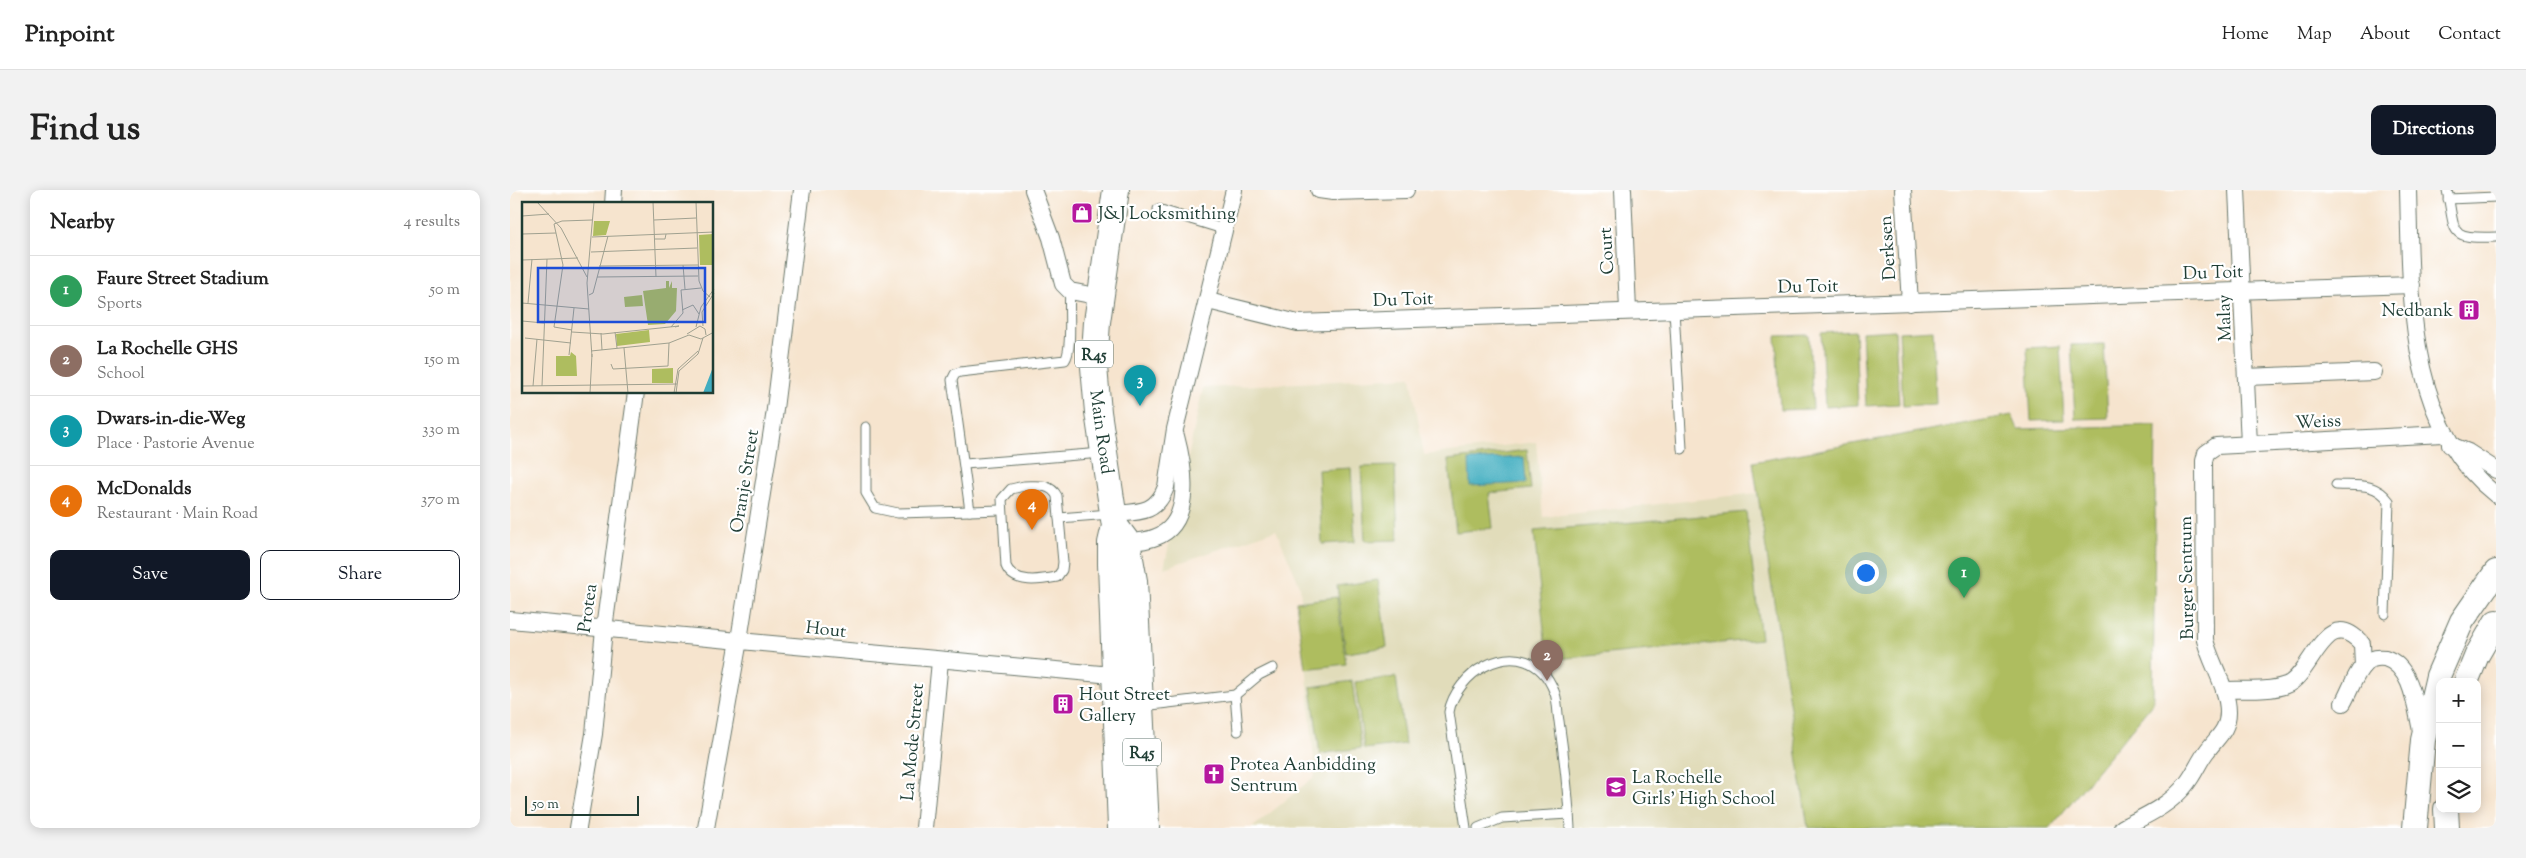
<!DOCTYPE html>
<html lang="en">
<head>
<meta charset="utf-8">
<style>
  :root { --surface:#fff; --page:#f2f2f2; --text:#222; --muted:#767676; --line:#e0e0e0; --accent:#111827 }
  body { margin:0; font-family:"Sorts Mill Goudy",serif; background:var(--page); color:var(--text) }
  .controls { position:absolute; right:15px; bottom:15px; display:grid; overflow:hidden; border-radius:10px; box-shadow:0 2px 12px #0003 }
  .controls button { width:45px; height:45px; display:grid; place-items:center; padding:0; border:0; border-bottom:1px solid var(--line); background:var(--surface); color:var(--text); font:25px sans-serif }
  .scale { position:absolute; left:15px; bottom:12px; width:114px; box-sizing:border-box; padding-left:5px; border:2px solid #1f3d34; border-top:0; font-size:14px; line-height:18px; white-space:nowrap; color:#1f3d34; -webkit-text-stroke:4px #fff; paint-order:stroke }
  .you { position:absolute; left:1355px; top:382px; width:18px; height:18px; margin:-12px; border:4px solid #fff; border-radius:50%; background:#1a73e8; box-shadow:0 0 0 8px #1a73e833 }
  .badge { display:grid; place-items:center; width:32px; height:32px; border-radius:50%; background:var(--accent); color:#fff; font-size:16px; font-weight:700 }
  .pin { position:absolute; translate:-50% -41px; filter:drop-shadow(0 1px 2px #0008) }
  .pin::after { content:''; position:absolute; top:26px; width:18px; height:15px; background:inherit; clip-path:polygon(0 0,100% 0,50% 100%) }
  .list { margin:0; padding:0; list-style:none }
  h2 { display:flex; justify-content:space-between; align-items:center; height:65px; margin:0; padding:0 20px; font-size:21px }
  h2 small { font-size:16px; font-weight:400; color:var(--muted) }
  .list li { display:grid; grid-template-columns:32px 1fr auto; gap:15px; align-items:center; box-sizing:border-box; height:70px; padding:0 20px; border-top:1px solid var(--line) }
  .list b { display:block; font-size:19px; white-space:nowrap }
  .list p { margin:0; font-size:16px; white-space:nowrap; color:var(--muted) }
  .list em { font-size:16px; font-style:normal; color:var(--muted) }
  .actions { display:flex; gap:10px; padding:15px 20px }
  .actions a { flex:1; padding:11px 0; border:1px solid var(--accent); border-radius:10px; text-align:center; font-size:18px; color:var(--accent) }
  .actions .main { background:var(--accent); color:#fff }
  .icon { flex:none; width:28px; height:28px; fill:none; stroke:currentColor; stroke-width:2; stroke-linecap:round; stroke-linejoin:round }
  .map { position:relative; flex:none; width:1986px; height:638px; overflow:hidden; border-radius:10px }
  header { display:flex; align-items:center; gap:30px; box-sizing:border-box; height:70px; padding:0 25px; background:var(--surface); border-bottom:1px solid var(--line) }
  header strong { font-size:24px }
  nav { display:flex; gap:28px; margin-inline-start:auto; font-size:18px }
  .intro { display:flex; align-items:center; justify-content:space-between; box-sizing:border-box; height:120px; padding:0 30px }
  h1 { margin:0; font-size:35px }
  .button { padding:12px 22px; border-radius:10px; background:var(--accent); color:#fff; font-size:18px; font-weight:700 }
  main { display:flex; gap:30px; padding:0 30px }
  aside { flex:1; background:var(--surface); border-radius:10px; box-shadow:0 2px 12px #0003 }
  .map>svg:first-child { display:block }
  .built { fill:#e1dcba }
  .green { fill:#aebd5f; stroke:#667d4a }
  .water { fill:#41adc0; stroke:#30757a }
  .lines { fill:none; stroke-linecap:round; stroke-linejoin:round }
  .lane-casing { stroke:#6a776a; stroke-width:11 }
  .street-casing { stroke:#6a776a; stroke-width:18 }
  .secondary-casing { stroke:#6a776a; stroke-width:26 }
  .primary-casing { stroke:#6a776a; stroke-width:28 }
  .lane { stroke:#fff; stroke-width:9 }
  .street { stroke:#fff; stroke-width:16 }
  .secondary { stroke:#fff; stroke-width:24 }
  .primary { stroke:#fff; stroke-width:26 }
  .labels { text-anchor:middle; stroke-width:4.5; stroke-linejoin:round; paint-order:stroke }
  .shield { fill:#fff; stroke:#627771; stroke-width:1 }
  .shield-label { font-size:16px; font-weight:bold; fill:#1f3d34 }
  .poi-label { font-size:18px; fill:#1f3d34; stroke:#fff; text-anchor:start }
  .street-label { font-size:18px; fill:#1f3d34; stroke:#fff }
  .inset-road { fill:none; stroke:#a0a190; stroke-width:1 }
  .view { fill:#1d4ed8; fill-opacity:0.15; stroke:#1d4ed8; stroke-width:2.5 }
  .inset-edge { fill:none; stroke:#1f3d34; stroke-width:2.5 }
</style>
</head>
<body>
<header>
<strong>Pinpoint</strong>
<nav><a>Home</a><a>Map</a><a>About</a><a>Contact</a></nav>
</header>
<div class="intro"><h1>Find us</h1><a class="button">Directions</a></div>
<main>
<aside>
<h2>Nearby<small>4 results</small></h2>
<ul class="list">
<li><span class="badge" style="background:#2e9e5b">1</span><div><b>Faure Street Stadium</b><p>Sports</p></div><em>50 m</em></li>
<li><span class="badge" style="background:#8d6e63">2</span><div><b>La Rochelle GHS</b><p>School</p></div><em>150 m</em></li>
<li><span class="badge" style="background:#0f9aa8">3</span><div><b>Dwars-in-die-Weg</b><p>Place · Pastorie Avenue</p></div><em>330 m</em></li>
<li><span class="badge" style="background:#e8710a">4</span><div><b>McDonalds</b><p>Restaurant · Main Road</p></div><em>370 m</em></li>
</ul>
<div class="actions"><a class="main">Save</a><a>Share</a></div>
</aside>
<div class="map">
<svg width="1986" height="638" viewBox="0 0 1986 638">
  <rect width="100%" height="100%" fill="#fff"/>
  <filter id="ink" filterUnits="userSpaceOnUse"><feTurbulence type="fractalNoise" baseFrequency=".02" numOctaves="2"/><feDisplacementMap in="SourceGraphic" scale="10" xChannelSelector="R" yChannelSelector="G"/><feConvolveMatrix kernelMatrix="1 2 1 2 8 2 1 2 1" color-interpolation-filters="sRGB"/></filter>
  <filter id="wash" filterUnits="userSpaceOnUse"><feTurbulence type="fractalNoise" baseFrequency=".0096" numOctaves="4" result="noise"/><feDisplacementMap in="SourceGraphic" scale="20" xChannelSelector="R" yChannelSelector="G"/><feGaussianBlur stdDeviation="1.12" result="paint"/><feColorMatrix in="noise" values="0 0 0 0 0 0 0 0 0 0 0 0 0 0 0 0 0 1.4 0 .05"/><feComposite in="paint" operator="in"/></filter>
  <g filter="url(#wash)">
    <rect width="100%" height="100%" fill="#f6e4ce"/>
    <!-- built -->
    <path class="built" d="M901 187 914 265 1026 252 1033 327 1247 303 1298 638H742L805 586 790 396 766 340 654 378 693 198Z"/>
    <!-- green -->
    <g class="green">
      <path d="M1385 140 1389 214 1356 216 1352 142Z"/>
      <path d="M1423 140 1426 214 1393 216 1389 142Z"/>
      <path d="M1345 141 1348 215 1315 217 1311 143Z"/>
      <path d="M1299 145 1303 219 1270 220 1266 146Z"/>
      <path d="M1594 154 1598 228 1565 229 1561 155Z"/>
      <path d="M1550 156 1554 230 1521 231 1517 158Z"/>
      <path d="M1502 225 1508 239 1646 235 1643 513 1540 638H1298L1243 272Z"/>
      <path d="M1017 260 1021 299 979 303 983 338 946 342 938 270Z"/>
      <path d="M885 276 888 350 855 351 851 277Z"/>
      <path d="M841 278 845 352 812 354 808 280Z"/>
      <path d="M1236 322 1251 449 1037 470 1024 341Z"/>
      <path d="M868 390 877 457 836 463 827 396Z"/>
      <path d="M827 407 836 474 795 479 786 412Z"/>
      <path d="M886 487 895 554 854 559 845 492Z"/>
      <path d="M842 491 851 558 810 564 801 497Z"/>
    </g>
    <!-- water -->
    <path class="water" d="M1014 267 1016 293 960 296 959 270Z"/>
  </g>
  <g filter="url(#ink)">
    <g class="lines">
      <!-- lane casing -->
      <g class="lane-casing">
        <g id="lane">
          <path d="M1937 0C1946 43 1937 49 1986 47"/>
          <path d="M1938 9 1986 7"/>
          <path d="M648 19 716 40"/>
          <path d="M1164 120 1172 259"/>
          <path d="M356 237V303L365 318 388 323 460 321"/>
          <path d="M455 274 592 263"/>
          <path d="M1826 295C1848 296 1865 292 1879 311L1875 424"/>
          <path d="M514 296C527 296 540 293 547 306L553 372 552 380 547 387C531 390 504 395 496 376L492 309 501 299Z"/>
          <path d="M491 320 460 321 442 190 445 184 450 182 555 170C563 159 558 118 560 101"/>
          <path d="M549 328 600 324"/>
          <path d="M725 505 728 541"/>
          <path d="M633 516 725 505 749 485 763 478"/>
          <path d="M956 638 939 522C942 504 958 484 975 476 1004 461 1032 470 1044 501 1048 509 1047 522 1049 531 1054 566 1058 602 1060 638"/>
          <path d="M968 638 992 628 1059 624"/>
        </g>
      </g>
      <!-- street casing -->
      <g class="street-casing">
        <g id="street">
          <path d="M523 0 541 48 553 94 560 101 591 107"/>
          <path d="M809 0 823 2 896 0"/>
          <path d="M1113 0 1118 121"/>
          <path d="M1393 0 1400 113"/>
          <path d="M1727 0 1739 254"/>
          <path d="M1898 0C1901 104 1896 235 1986 305"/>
          <path d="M103 14 104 0"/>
          <path d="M698 111 788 133 1902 95"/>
          <path d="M1736 187 1864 182"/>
          <path d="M1940 255 1958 262 1986 280"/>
          <path d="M603 324C629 322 646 324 656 297L665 239 724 0"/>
          <path d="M608 353C621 352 635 352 646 347 684 333 674 276 666 246"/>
          <path d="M0 430 613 486"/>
          <path d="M1714 500C1733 499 1758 502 1776 495 1802 486 1815 412 1852 454L1853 476"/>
          <path d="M1833 513C1840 501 1846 481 1856 473 1861 468 1868 467 1875 468 1903 476 1906 521 1912 545"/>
          <path d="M68 638 84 544 94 439 126 202"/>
          <path d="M196 638 229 450 264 227 292 0"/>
          <path d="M414 638 430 471"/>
          <path d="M1612 638C1635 626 1661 615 1677 593 1685 583 1689 571 1697 561 1707 547 1718 541 1718 522 1718 498 1701 474 1695 450L1694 271 1696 263 1706 256 1933 244"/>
        </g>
      </g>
      <!-- secondary casing -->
      <g class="secondary-casing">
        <g id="secondary">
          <path d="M1956 492 1967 465 1986 432"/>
          <path d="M1936 619 1937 638"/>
          <path d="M1905 638 1913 550 1928 486 1952 431 1986 382"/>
        </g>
      </g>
      <!-- primary casing -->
      <g class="primary-casing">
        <g id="primary">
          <path d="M606 0 587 132 584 177 588 222 605 336 601 353V374L611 638"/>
          <path d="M605 336 617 352 624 391 636 638"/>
        </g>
      </g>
      <!-- lane -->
      <use href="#lane" class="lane"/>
      <!-- street -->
      <use href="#street" class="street"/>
      <!-- secondary -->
      <use href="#secondary" class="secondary"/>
      <!-- primary -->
      <use href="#primary" class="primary"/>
    </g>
  </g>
  <!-- icons -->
  <defs>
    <g id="shop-square" transform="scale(1.125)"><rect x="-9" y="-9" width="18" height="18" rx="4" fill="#b5179e" stroke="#fff"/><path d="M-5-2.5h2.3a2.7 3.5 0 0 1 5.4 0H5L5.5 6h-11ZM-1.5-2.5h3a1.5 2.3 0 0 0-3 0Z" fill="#fff"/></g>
    <g id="building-square" transform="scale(1.125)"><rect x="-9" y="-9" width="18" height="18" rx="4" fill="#b5179e" stroke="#fff"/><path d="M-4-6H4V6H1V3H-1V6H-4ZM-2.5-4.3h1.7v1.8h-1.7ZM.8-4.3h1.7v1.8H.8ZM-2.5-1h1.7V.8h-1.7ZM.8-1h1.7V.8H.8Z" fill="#fff"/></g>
    <g id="church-square" transform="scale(1.125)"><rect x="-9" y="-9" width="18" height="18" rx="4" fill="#b5179e" stroke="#fff"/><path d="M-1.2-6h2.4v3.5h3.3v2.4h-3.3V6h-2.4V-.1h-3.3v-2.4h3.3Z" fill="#fff"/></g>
    <g id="school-square" transform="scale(1.125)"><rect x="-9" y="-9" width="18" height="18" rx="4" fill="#b5179e" stroke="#fff"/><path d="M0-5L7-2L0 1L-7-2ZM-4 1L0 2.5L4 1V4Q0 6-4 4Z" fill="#fff"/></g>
  </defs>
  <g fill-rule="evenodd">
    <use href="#shop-square" x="572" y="23"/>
    <use href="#building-square" x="1959" y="120"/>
    <use href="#building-square" x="553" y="514"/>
    <use href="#church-square" x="704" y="584"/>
    <use href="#school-square" x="1106" y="597"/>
  </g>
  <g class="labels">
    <!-- shield labels -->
    <g class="shield">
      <rect x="565" y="150.5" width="38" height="27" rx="4"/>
      <rect x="613" y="548.5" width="38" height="27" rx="4"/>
    </g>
    <g class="shield-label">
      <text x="584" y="170">R45</text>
      <text x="632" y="568">R45</text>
    </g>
    <!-- poi labels -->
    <g class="poi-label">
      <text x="588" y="29">J&amp;J Locksmithing</text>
      <text x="1943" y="126" text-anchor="end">Nedbank</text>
      <text x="569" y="510">Hout Street<tspan x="569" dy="21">Gallery</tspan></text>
      <text x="720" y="580">Protea Aanbidding<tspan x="720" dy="21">Sentrum</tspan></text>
      <text x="1122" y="593">La Rochelle<tspan x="1122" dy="21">Girls' High School</tspan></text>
    </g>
    <!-- street labels -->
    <g class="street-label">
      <text transform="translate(1377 58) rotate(-94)" y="6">Derksen</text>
      <text transform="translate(1096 61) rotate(-93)" y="6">Court</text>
      <text transform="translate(1703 82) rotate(-2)" y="6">Du Toit</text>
      <text transform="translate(1298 96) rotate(-1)" y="6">Du Toit</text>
      <text transform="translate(893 109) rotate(-2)" y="6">Du Toit</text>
      <text transform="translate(1714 128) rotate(-92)" y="6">Malay</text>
      <text transform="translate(1808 231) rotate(-3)" y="6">Weiss</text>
      <text transform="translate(592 242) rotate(82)" y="6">Main Road</text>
      <text transform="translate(234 291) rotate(-81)" y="6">Oranje Street</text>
      <text transform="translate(1676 388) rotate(-91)" y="6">Burger Sentrum</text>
      <text transform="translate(77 418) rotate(-82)" y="6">Protea</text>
      <text transform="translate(316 439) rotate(6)" y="6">Hout</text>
      <text transform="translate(402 552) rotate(-85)" y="6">La Mode Street</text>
    </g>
  </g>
  <!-- overview -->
  <g transform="translate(12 12)">
    <rect width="191" height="191" fill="#f6e4ce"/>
    <path d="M72 19H88L84 33 71 34ZM191 32V63H178L177 33ZM144 79H147V86L150 79V86H155L154 109 143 122 126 123 121 89 144 86ZM120 93 121 104 103 105 102 95ZM127 128 128 140 95 144 94 132ZM49 150 54 154 55 174H34V154H48ZM151 166V181H130V167Z" fill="#aebd5f"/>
    <path d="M191 165V191H181L188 173Z" fill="#41adc0"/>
    <path class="inset-road" d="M15 0 39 26 65 75M131 0 134 75M174 0 177 79 181 89 188 95M0 14 27 12M132 18 174 16M0 32 34 31M70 35 192 30M133 37H143L144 32M69 50 175 46M0 58 56 56M161 63 163 87M77 64 176 63M75 75 176 74M67 93 71 91 86 34M0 101 67 107M6 101 10 57M160 108 171 103 177 112M0 119 22 121M181 124 180 110 192 91M149 125 161 111 159 88 179 86M174 125 179 105 192 87M50 128 32 125 41 63 32 22 40 19 70 18M50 130 81 132 157 124 153 125M93 130 95 146M79 131 80 148M165 132 178 124 183 127 184 133M3 136 49 141M0 143V165M102 146 106 191M69 149 147 141 167 133 179 137 192 130M47 153 52 106M70 155 65 81 72 0M89 162 91 167 146 164 147 141M0 184 155 182M11 184 15 137M20 184 25 57M68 191 70 152M152 191 156 167 176 149M154 191 157 169 176 152 181 136"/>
    <path class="view" d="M16 66H183V120H16Z"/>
    <rect width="191" height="191" class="inset-edge"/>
  </g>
</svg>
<div class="controls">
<button>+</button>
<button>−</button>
<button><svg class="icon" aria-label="layers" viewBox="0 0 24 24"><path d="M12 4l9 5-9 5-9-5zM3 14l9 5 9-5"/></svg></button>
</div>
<div class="scale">50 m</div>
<div class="you"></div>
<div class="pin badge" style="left:1454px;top:408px;background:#2e9e5b">1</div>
<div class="pin badge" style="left:1037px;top:491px;background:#8d6e63">2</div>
<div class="pin badge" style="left:630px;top:216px;background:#0f9aa8">3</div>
<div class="pin badge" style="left:522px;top:340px;background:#e8710a">4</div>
</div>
</main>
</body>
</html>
